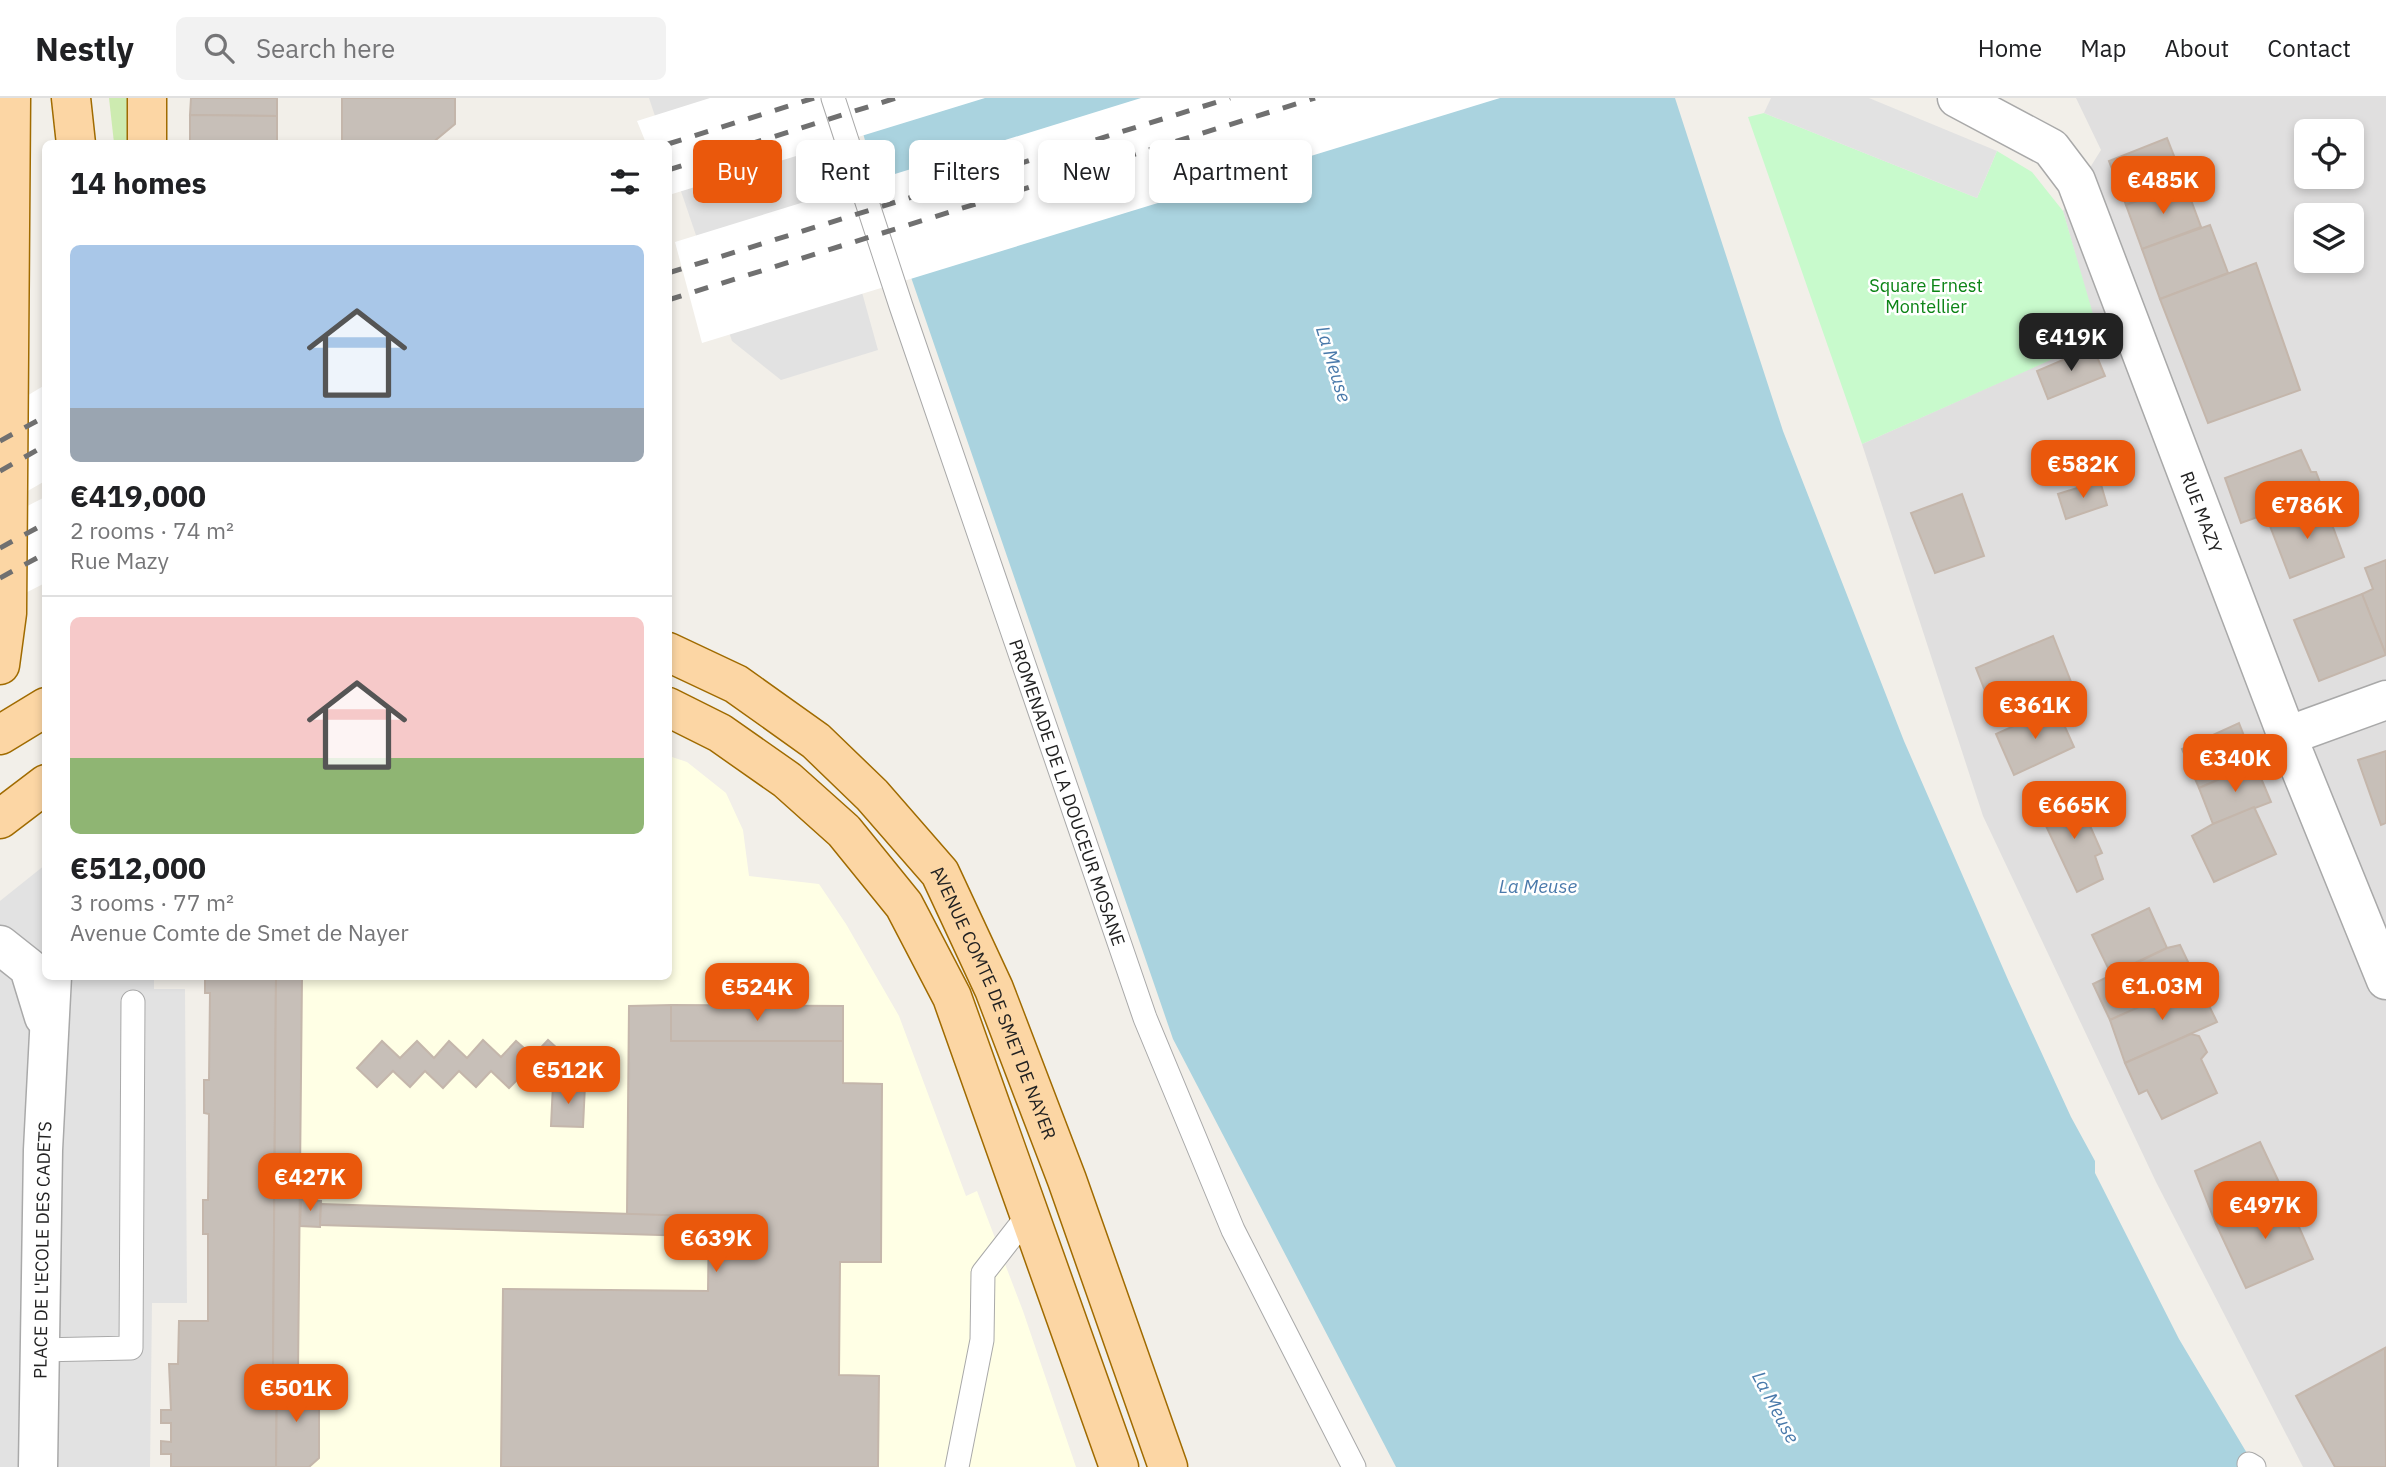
<!DOCTYPE html>
<html lang="en">
<head>
<meta charset="utf-8">
<style>
	body { margin:0; font-family:"IBM Plex Sans",sans-serif; background:#f2f2f2; color:#202124; height:100vh; display:flex; flex-direction:column; font-size:26px; white-space:nowrap }
	* { box-sizing:border-box; margin:0 }
	p { font-size:23px; color:#757577 }
	.icon { flex:none; width:38px; height:38px; fill:none; stroke:currentColor; stroke-width:2; stroke-linecap:round; stroke-linejoin:round }
	.map { position:relative; flex:1; overflow:hidden }
	.details { position:absolute; left:42px; top:42px; width:630px; height:840px; display:flex; flex-direction:column; background:#fff; border-radius:10px; box-shadow:0 4px 10px #0003 }
	.details>* { flex:none }
	.guide { position:absolute; left:693px; top:42px; width:665px; height:63px; display:flex; gap:14px }
	.controls { position:absolute; left:2294px; top:21px; display:grid; gap:14px }
	.controls a { display:grid; place-items:center; width:70px; height:70px; border-radius:10px; background:#fff; box-shadow:0 4px 10px #0003; font-size:35px }
	.price { position:absolute; translate:-50% -60px; padding:0 16px; border-radius:14px; background:#ea580c; color:#fff; font-size:23px; line-height:46px; filter:drop-shadow(0 2px 4px #0008) }
	.price::after { content:''; position:absolute; left:50%; top:42px; width:21px; height:16px; margin-left:-10px; background:inherit; clip-path:polygon(0 0,100% 0,50% 100%) }
	.price.active { background:#222; color:#fff }
	ul { padding:0; list-style:none }
	li { display:grid; align-content:center; gap:14px; height:371px; padding:0 28px }
	li+li { border-top:2px solid #e0e0e0 }
	li span { display:grid; place-items:center; height:217px; border-radius:10px; color:#555 }
	li>.icon { margin-inline-start:auto }
	span .icon { width:126px; height:126px; fill:#fffc; stroke-width:1 }
	li b { font-size:30px }
	h2 { display:flex; justify-content:space-between; align-items:center; height:84px; padding:0 28px; font-size:30px }
	.chip { padding:0 24px; border-radius:10px; background:#fff; box-shadow:0 4px 10px #0003; font-size:24px; line-height:63px }
	.chip.active { background:#ea580c; color:#fff }
	header { display:flex; align-items:center; gap:42px; box-sizing:border-box; height:98px; padding:0 35px; background:#fff; border-bottom:2px solid #e0e0e0 }
	header strong { font-size:33px }
	nav { display:flex; gap:38px; margin-inline-start:auto; font-size:24px }
	.search { width:490px; height:63px; background:#f2f2f2; display:flex; align-items:center; gap:18px; box-sizing:border-box; padding:0 24px; border-radius:10px; color:#757577; font-size:26px }
	.map>svg:first-child { display:block }
	.residential { fill:#e0dfdf; fill-rule:evenodd }
	.education { fill:#ffffe5 }
	.grass { fill:#cdebb0 }
	.park { fill:#c8facc }
	.parking { fill:#e2e2e2 }
	.water { fill:#aad3df }
	.pier { fill:#fff }
	.building { fill:#c7bfb8; stroke:#c4b6ab; stroke-width:2 }
	.lines { fill:none; stroke-linecap:round; stroke-linejoin:round }
	.service-casing { stroke:#a9a9a9; stroke-width:25 }
	.minor-casing { stroke:#a9a9a9; stroke-width:41 }
	.primary-casing { stroke:#a06b00; stroke-width:41 }
	.service { stroke:#fff; stroke-width:23 }
	.minor { stroke:#fff; stroke-width:38 }
	.primary { stroke:#fcd6a4; stroke-width:38 }
	.rail { stroke:#707070; stroke-width:5; stroke-dasharray:14 14; stroke-linecap:butt }
	.labels { text-anchor:middle; dominant-baseline:central; stroke-width:5; stroke-linejoin:round; paint-order:stroke }
	.park-label { font-size:18px; fill:#0c8416; stroke:#fff }
	.street-label { font-size:18px; fill:#222; stroke:#fff }
	.water-label { font-size:19px; font-style:italic; fill:#4a7aab; stroke:#fff }
</style>
</head>
<body>
<header>
<strong>Nestly</strong>
<div class="search"><svg class="icon" aria-label="search" viewBox="0 0 24 24"><circle cx="10" cy="10" r="6"/><path d="M15 15l6 6"/></svg>Search here</div>
<nav><a>Home</a><a>Map</a><a>About</a><a>Contact</a></nav>
</header>
<div class="map">
<svg width="2386" height="1369" viewBox="0 0 2386 1369">
	<rect width="100%" height="100%" fill="#f2efe9"/>
	<path class="residential" d="M 2076,0 L 2386,0 L 2386,1369 L 2303,1369 L 2156,1084 L 1983,718 L 1862,346 L 2099,240 L 2063,113 L 2101,52 ZM 2306,33 L 2352,33 L 2352,79 L 2306,79 ZM 2306,117 L 2352,117 L 2352,163 L 2306,163 Z"/>
	<polygon class="education" points="669,658 687,664 726,695 743,732 749,778 819,786 846,826 899,918 966,1098 977,1093 1023,1213 1076,1369 171,1369 170,1357 161,1356 161,1343 171,1343 171,1326 161,1325 161,1312 171,1312 169,1266 178,1266 179,1223 208,1222 208,1137 203,1136 203,1102 208,1102 209,1016 204,1015 204,982 209,982 210,896 205,895 205,879 668,878"/>
	<polygon class="grass" points="109,0 134,0 134,45 114,45"/>
	<polygon class="park" points="1764,15 1977,100 1997,53 2032,74 2063,113 2100,240 1862,346 1748,19"/>
	<g class="parking">
		<polygon points="649,0 808,0 878,252 781,282 732,243 669,58 668,46 664,45"/>
		<polygon points="1771,0 1869,0 1997,53 1977,100 1764,15"/>
		<polygon points="45,767 46,878 154,879 154,891 185,891 187,1205 152,1205 150,1369 0,1369 0,803"/>
	</g>
	<polygon class="water" points="853,0 1675,0 1783,333 1904,643 2009,884 2071,1019 2095,1063 2095,1075 2179,1241 2251,1362 2247,1369 1396,1369 1173,941 870,60"/>
	<g class="pier">
		<polygon points="710,0 985,0 669,97 668,46 646,45 637,23"/>
		<polygon points="1141,0 1500,0 702,245 675,144"/>
		<polygon points="45,287 45,383 0,409 0,314"/>
		<polygon points="45,399 45,485 0,508 0,422"/>
	</g>
	<g class="building">
		<polygon points="191,0 277,0 277,18 190,17"/>
		<polygon points="342,0 455,0 455,26 431,46 342,46"/>
		<polygon points="190,17 277,18 277,46 190,46"/>
		<polygon points="2167,40 2185,86 2126,107 2109,63"/>
		<polygon points="2185,86 2201,129 2142,151 2126,107"/>
		<polygon points="2210,127 2228,175 2160,201 2142,151"/>
		<polygon points="2256,165 2300,292 2208,325 2160,201"/>
		<polygon points="2093,249 2105,278 2048,301 2037,273"/>
		<polygon points="2301,352 2311,374 2316,374 2324,395 2241,425 2225,380"/>
		<polygon points="2100,383 2107,407 2066,421 2058,396"/>
		<polygon points="1962,396 1984,458 1935,475 1911,415"/>
		<polygon points="2324,405 2344,459 2290,480 2270,428"/>
		<polygon points="2386,462 2386,557 2362,496 2373,491 2365,470"/>
		<polygon points="2362,496 2386,557 2319,583 2294,522"/>
		<polygon points="2053,538 2073,589 1995,618 1976,570"/>
		<polygon points="2056,609 2074,649 2014,677 1996,636"/>
		<polygon points="2239,625 2255,666 2199,690 2182,651"/>
		<polygon points="2386,653 2386,725 2381,727 2358,662"/>
		<polygon points="2255,666 2271,704 2213,726 2199,690"/>
		<polygon points="2076,696 2102,755 2095,758 2103,781 2077,794 2039,713"/>
		<polygon points="2254,709 2276,756 2214,784 2192,738 2213,726"/>
		<polygon points="2149,810 2167,850 2111,876 2092,837"/>
		<polygon points="2180,847 2197,883 2110,922 2093,886 2167,850"/>
		<polygon points="205,878 276,878 273,1267 277,1267 276,1369 171,1369 171,1356 161,1356 161,1343 171,1344 171,1325 161,1325 161,1312 171,1312 169,1266 178,1266 179,1223 208,1223 208,1136 203,1136 203,1102 208,1102 209,1016 204,1015 204,982 209,982 210,895 205,895"/>
		<polygon points="276,878 302,878 298,1276 277,1276 277,1267 273,1267"/>
		<polygon points="2197,883 2217,924 2125,965 2110,922"/>
		<polygon points="671,907 671,943 843,943 843,985 882,986 881,1164 840,1164 839,1277 879,1278 878,1369 501,1369 503,1191 708,1193 709,1118 627,1117 629,908"/>
		<polygon points="671,907 843,908 843,943 671,943"/>
		<polygon points="2191,936 2199,938 2207,954 2201,961 2217,995 2162,1021 2147,992 2139,996 2125,965"/>
		<polygon points="483,942 501,959 516,943 533,958 548,942 570,962 542,990 525,974 509,990 491,973 476,989 459,973 443,990 425,973 410,989 393,973 377,989 357,970 382,943 400,960 417,943 434,960 449,943 467,960"/>
		<polygon points="553,986 585,987 583,1029 551,1028"/>
		<polygon points="2260,1044 2285,1097 2216,1126 2195,1073"/>
		<polygon points="2285,1097 2313,1161 2246,1190 2216,1126"/>
		<polygon points="301,1102 321,1103 320,1129 300,1128"/>
		<polygon points="321,1106 694,1118 693,1138 320,1127"/>
		<polygon points="694,1118 709,1118 709,1138 693,1138"/>
		<polygon points="2385,1250 2386,1369 2335,1369 2296,1298"/>
		<polygon points="299,1268 302,1268 303,1292 319,1309 319,1360 309,1369 276,1369 277,1276 298,1276"/>
	</g>
	<g class="lines">
		<defs>
			<g id="service">
				<path id="s1" d="M 833,0 L 901,208 L 1145,920 L 1233,1132 L 1354,1369"/>
				<polyline points="39,1252 131,1250 133,904"/>
				<polyline points="2249,1366 2254,1369"/>
				<polyline points="957,1369 982,1242 983,1175 1029,1116"/>
			</g>
			<g id="minor">
				<path id="s2" d="M 1957,0 L 2051,50 L 2076,83 L 2287,638 L 2386,882"/>
				<polyline points="2287,638 2386,602"/>
				<polyline points="0,847 29,870 44,919"/>
				<path id="s3" d="M 38,1369 L 43,1052 L 52,878"/>
			</g>
			<g id="primary">
				<polyline points="71,0 76,46"/>
				<polyline points="147,46 147,0"/>
				<path id="s4" d="M 668,554 L 736,586 L 816,643 L 872,697 L 940,775 L 994,891 L 1067,1082 L 1168,1369"/>
				<polyline points="0,567 7,515 11,0"/>
				<polyline points="668,609 720,635 787,682 844,733 904,807 952,899 1119,1369"/>
				<polyline points="0,637 46,609"/>
				<polyline points="0,721 46,686"/>
			</g>
		</defs>
		<use href="#service" class="service-casing"/>
		<use href="#minor" class="minor-casing"/>
		<use href="#primary" class="primary-casing"/>
		<use href="#service" class="service"/>
		<use href="#minor" class="minor"/>
		<use href="#primary" class="primary"/>
		<g class="rail">
			<polyline points="668,46 814,0"/>
			<polyline points="668,72 896,0"/>
			<polyline points="668,175 1230,0"/>
			<polyline points="668,202 1315,0"/>
			<polyline points="0,343 46,318"/>
			<polyline points="0,373 46,347"/>
			<polyline points="0,450 46,425"/>
			<polyline points="0,480 46,455"/>
		</g>
	</g>
	<g class="labels">
		<g class="park-label">
			<text x="1926" y="187">Square Ernest<tspan x="1926" dy="21">Montellier</tspan></text>
		</g>
		<g class="street-label">
			<text stroke="none"><textPath href="#s2" startOffset="502">RUE MAZY</textPath></text>
			<text stroke="none"><textPath href="#s1" startOffset="733">PROMENADE DE LA DOUCEUR MOSANE</textPath></text>
			<text stroke="none"><textPath href="#s4" startOffset="495">AVENUE COMTE DE SMET DE NAYER</textPath></text>
			<text stroke="none"><textPath href="#s3" startOffset="217">PLACE DE L'ECOLE DES CADETS</textPath></text>
		</g>
		<g class="water-label">
			<text transform="translate(1334 266) rotate(73)">La Meuse</text>
			<text x="1538" y="788">La Meuse</text>
			<text transform="translate(1776 1309) rotate(62)">La Meuse</text>
		</g>
	</g>
</svg>
<div class="controls">
<a><svg class="icon" aria-label="locate" viewBox="0 0 24 24"><circle cx="12" cy="12" r="6"/><path d="M12 2v4M12 18v4M2 12h4M18 12h4"/></svg></a>
<a><svg class="icon" aria-label="layers" viewBox="0 0 24 24"><path d="M12 4l9 5-9 5-9-5zM3 14l9 5 9-5"/></svg></a>
</div>
<b class="price" style="left:2163px;top:118px">€485K</b>
<b class="price active" style="left:2071px;top:275px">€419K</b>
<b class="price" style="left:2083px;top:402px">€582K</b>
<b class="price" style="left:2307px;top:443px">€786K</b>
<b class="price" style="left:2035px;top:643px">€361K</b>
<b class="price" style="left:2235px;top:696px">€340K</b>
<b class="price" style="left:2074px;top:743px">€665K</b>
<b class="price" style="left:2162px;top:924px">€1.03M</b>
<b class="price" style="left:757px;top:925px">€524K</b>
<b class="price" style="left:568px;top:1008px">€512K</b>
<b class="price" style="left:310px;top:1115px">€427K</b>
<b class="price" style="left:2265px;top:1143px">€497K</b>
<b class="price" style="left:716px;top:1176px">€639K</b>
<b class="price" style="left:296px;top:1326px">€501K</b>
<div class="guide">
<a class="chip active">Buy</a>
<a class="chip">Rent</a>
<a class="chip">Filters</a>
<a class="chip">New</a>
<a class="chip">Apartment</a>
</div>
<section class="details">
<h2>14 homes<svg class="icon" aria-label="filters" viewBox="0 0 24 24"><path d="M4 7h16M4 17h16"/><circle cx="9" cy="7" r="2"/><circle cx="15" cy="17" r="2"/></svg></h2>
<ul>
<li><span style="background:linear-gradient(#a9c7e8 75%,#9aa5b1 0)"><svg class="icon" aria-label="home" viewBox="0 0 24 24"><path d="M3 11l9-7 9 7M6 9v11h12V9"/></svg></span><div><b>€419,000</b><p>2 rooms · 74 m²</p><p>Rue Mazy</p></div></li>
<li><span style="background:linear-gradient(#f6c9c9 65%,#8fb573 0)"><svg class="icon" aria-label="home" viewBox="0 0 24 24"><path d="M3 11l9-7 9 7M6 9v11h12V9"/></svg></span><div><b>€512,000</b><p>3 rooms · 77 m²</p><p>Avenue Comte de Smet de Nayer</p></div></li>
</ul>
</section>
</div>
</body>
</html>
